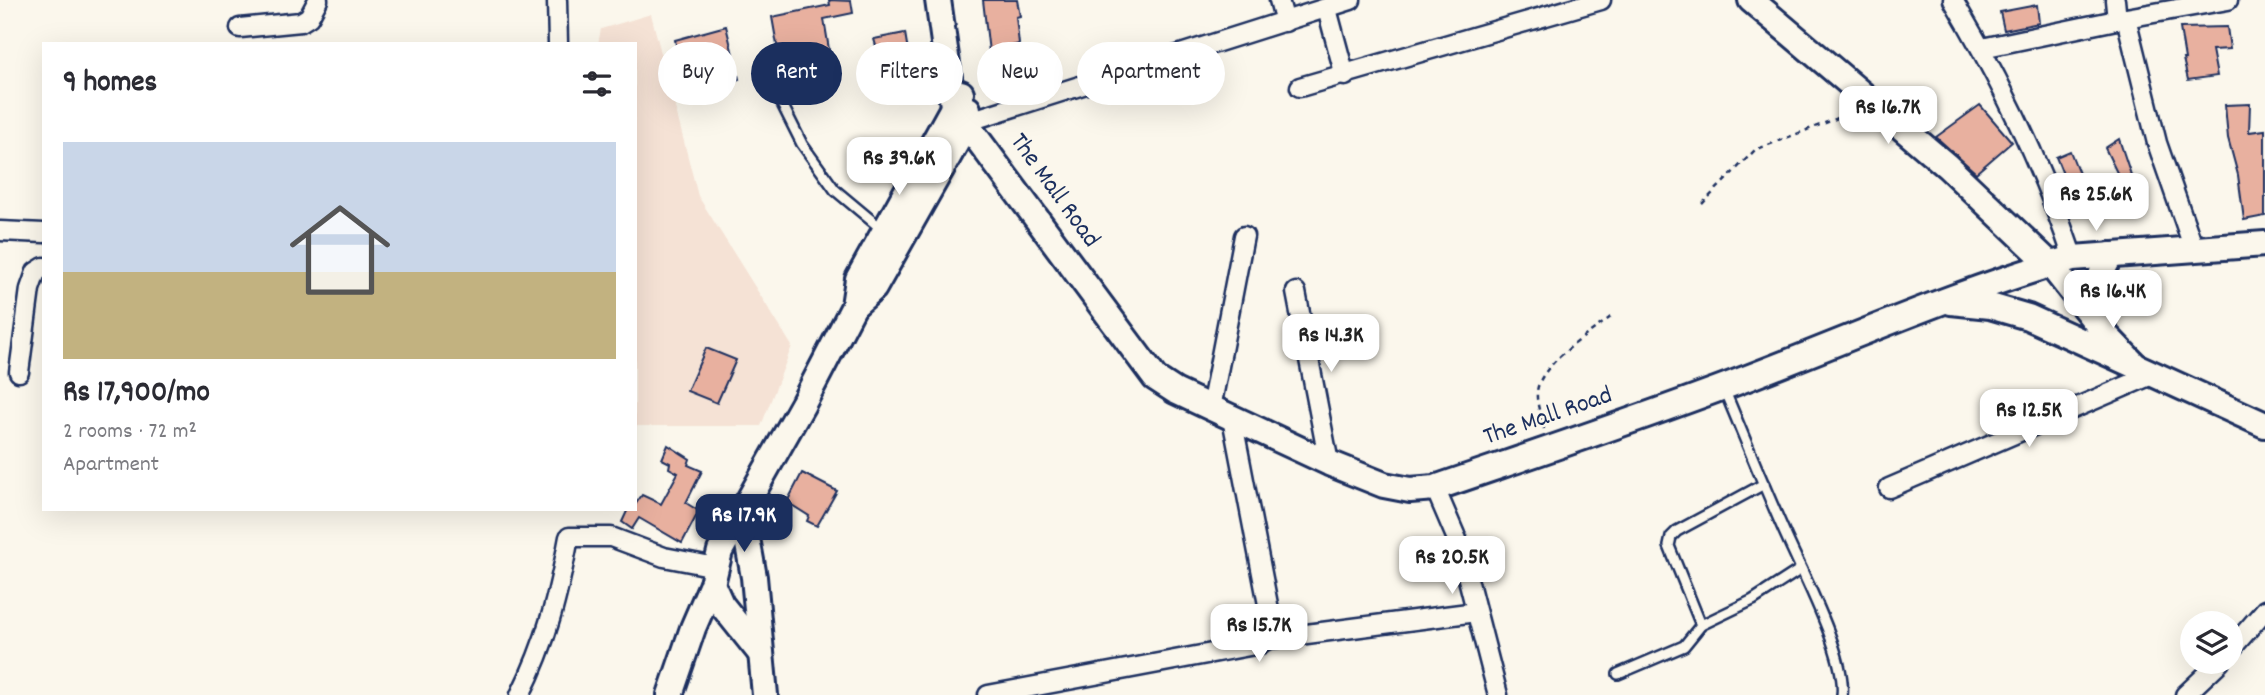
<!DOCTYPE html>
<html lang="en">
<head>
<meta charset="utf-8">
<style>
	body { margin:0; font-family:Dekko,sans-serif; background:#f2f2f3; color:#2b2b33; height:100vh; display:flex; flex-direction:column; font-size:26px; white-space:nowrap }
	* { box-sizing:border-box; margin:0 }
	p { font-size:23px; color:#7c7c81 }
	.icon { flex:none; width:38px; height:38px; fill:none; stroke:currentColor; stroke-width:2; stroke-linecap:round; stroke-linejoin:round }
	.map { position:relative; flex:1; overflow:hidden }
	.side { position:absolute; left:42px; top:42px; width:595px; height:469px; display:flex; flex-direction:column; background:#fff; border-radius:0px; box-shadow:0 7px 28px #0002 }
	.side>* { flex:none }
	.hud { position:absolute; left:658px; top:42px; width:665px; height:63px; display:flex; gap:14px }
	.tools { position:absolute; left:2180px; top:611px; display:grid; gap:14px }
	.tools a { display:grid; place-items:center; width:63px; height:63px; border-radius:50%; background:#fff; box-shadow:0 7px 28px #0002; font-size:35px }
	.price { position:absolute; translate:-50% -60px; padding:0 16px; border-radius:14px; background:#fff; color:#222; font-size:23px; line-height:46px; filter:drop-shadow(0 2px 4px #0008) }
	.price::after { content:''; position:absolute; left:50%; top:42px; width:21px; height:16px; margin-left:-10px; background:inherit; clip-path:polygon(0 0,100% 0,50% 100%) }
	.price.selected { background:#1b2f5e; color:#fff }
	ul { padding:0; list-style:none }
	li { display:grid; align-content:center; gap:14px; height:371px; padding:0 21px }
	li+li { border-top:2px solid #e1e1e2 }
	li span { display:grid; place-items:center; height:217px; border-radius:0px; color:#555 }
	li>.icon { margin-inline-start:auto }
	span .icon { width:126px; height:126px; fill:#fffc; stroke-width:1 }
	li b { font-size:30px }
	h2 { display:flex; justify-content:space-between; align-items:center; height:84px; padding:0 21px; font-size:30px }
	.chip { padding:0 24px; border-radius:32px; background:#fff; box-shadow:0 7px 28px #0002; font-size:24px; line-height:63px }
	.chip.selected { background:#1b2f5e; color:#fff }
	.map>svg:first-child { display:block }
	.built { fill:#f5e2d5 }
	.building { fill:#e8b09f; stroke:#1b2f5e; stroke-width:2 }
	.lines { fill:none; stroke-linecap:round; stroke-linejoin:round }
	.lane-casing { stroke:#1b2f5e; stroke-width:14 }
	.street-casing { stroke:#1b2f5e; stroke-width:23 }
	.secondary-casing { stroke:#1b2f5e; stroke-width:30 }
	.path { stroke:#1b2f5e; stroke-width:2.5; stroke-dasharray:5 5; stroke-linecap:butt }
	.lane { stroke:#fbf7ec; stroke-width:9 }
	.street { stroke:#fbf7ec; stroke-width:18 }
	.secondary { stroke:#fbf7ec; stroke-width:24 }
	.labels { text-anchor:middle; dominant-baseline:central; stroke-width:5; stroke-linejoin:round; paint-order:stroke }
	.street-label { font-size:26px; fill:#1b2f5e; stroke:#fbf7ec }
</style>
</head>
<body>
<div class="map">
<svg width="2265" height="695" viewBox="0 0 2265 695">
	<rect width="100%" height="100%" fill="#fbf7ec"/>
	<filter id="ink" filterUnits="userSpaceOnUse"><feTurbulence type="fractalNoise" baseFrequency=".0143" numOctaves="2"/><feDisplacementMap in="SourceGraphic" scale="14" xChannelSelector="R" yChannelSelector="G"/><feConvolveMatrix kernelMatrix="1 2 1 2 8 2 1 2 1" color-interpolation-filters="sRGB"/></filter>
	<g filter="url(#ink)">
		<polygon class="built" points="651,14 698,196 792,346 761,426 635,426 635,44 598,44 601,29"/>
		<g class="building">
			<polygon points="829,0 851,1 853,13 824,19 835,86 786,96 772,17 830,5"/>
			<polygon points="983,0 1017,0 1020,16 1016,17 1019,44 989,52"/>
			<polygon points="2037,5 2039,23 2004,30 2000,12"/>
			<polygon points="726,26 739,79 686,92 675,40"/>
			<polygon points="2227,27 2230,49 2212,50 2217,76 2188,80 2183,59 2185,59 2180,28"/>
			<polygon points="905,33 909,57 881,63 874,39"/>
			<polygon points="2250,104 2249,132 2265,130 2265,216 2244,220 2238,175 2228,138 2225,105"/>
			<polygon points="1980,105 2012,142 1976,173 1936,137"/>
			<polygon points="2119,139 2131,175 2120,179 2105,148"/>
			<polygon points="2070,151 2082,181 2069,189 2056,157"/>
			<polygon points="706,348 736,360 717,403 687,391"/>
			<polygon points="668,445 690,459 688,465 702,471 686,503 699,511 682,543 639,518 632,529 622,522 628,509 635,509 635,505 642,495 661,504 678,473 669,468 670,463 662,459"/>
			<polygon points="802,473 837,491 817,526 807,521 809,516 787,502"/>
		</g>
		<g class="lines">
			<defs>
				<g id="lane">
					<polyline points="780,100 802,144 835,190 883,230"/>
					<path d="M 1724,389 C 1745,439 1765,489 1787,538 C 1803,574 1847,658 1842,695"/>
					<polyline points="1701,625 1669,546 1671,537 1677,531 1764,484"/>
					<polyline points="1618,674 1684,646 1701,625 1753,600 1801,569"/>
				</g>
				<g id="street">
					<polyline points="557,0 558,44"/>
					<polyline points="1279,0 1285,22"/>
					<path d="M 1953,0 C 2001,81 2043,168 2073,258"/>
					<polyline points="2115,0 2117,20"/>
					<polyline points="1327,9 1345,76"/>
					<polyline points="2126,18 2157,143 2194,249"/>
					<polyline points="240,28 301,22 309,17 318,0"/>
					<polyline points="1982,48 2126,18 2228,0"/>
					<polyline points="1300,87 1601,0"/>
					<polyline points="979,118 1351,0"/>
					<polyline points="0,231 44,233"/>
					<polyline points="1296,292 1329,463"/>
					<polyline points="19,372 30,289 36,272 44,267"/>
					<polyline points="1211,408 1244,236"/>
					<polyline points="1435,488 1459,544 1498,695"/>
					<polyline points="1889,488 2154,374"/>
					<polyline points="1268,639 1476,612"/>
					<polyline points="2231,649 2265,610"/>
					<path d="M 520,695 C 547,641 558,596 569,537 L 611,537 L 664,557 L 716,567"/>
					<path d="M 988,695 L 1260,644 C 1271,637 1272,633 1271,620 L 1232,418"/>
					<polyline points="2185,695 2220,662"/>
				</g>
				<g id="secondary">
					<path d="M 938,0 L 953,106 L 1155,378 L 1175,391 L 1329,463 L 1384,485 L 1410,490 L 1435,488 C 1540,452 1646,417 1750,377 C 1857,336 1963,289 2073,258 L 2265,244"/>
					<polyline points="1751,0 1947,166 2050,264 2106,335 2134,364"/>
					<polyline points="1951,302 1990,306 2028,317 2265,425"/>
					<polyline points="854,306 874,288 956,143 968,109"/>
					<path d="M 2104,328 C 2096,298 2094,282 2111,255"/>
					<polyline points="742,511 754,577 765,695"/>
					<polyline points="712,584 721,604 761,654"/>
					<polyline points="670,695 693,628 712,584 720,551 803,404 854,306 858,279 961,93"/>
				</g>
			</defs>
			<use href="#lane" class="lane-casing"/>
			<use href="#street" class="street-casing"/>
			<use href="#secondary" class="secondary-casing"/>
			<g class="path">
				<polyline points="1702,204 1755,150 1851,113"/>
				<path d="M 1544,429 C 1542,418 1536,404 1537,392 C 1539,364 1591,333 1612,316"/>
			</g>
			<use href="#lane" class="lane"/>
			<use href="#street" class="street"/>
			<use href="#secondary" class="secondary"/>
		</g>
	</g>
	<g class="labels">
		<g class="street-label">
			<text transform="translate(1054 191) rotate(54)">The Mall Road</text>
			<text transform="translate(1548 417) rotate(-19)">The Mall Road</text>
		</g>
	</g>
</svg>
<div class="tools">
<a><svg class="icon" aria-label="layers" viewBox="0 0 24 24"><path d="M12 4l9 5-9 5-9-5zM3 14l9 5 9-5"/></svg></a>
</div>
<b class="price" style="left:1888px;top:146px">Rs 16.7K</b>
<b class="price" style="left:899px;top:197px">Rs 39.6K</b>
<b class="price" style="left:2096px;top:233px">Rs 25.6K</b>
<b class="price" style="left:2113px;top:330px">Rs 16.4K</b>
<b class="price" style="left:1331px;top:374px">Rs 14.3K</b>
<b class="price" style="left:2029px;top:449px">Rs 12.5K</b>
<b class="price selected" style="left:744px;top:554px">Rs 17.9K</b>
<b class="price" style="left:1452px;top:596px">Rs 20.5K</b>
<b class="price" style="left:1259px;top:664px">Rs 15.7K</b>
<div class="hud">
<a class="chip">Buy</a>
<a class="chip selected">Rent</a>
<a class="chip">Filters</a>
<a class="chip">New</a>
<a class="chip">Apartment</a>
</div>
<section class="side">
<h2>9 homes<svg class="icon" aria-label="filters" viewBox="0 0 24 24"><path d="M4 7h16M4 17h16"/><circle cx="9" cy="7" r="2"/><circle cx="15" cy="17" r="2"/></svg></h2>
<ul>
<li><span style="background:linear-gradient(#c9d6e8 60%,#c2b280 0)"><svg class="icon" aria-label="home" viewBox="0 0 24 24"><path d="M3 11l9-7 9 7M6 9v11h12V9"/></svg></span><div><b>Rs 17,900/mo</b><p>2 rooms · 72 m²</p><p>Apartment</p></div></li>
</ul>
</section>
</div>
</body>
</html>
